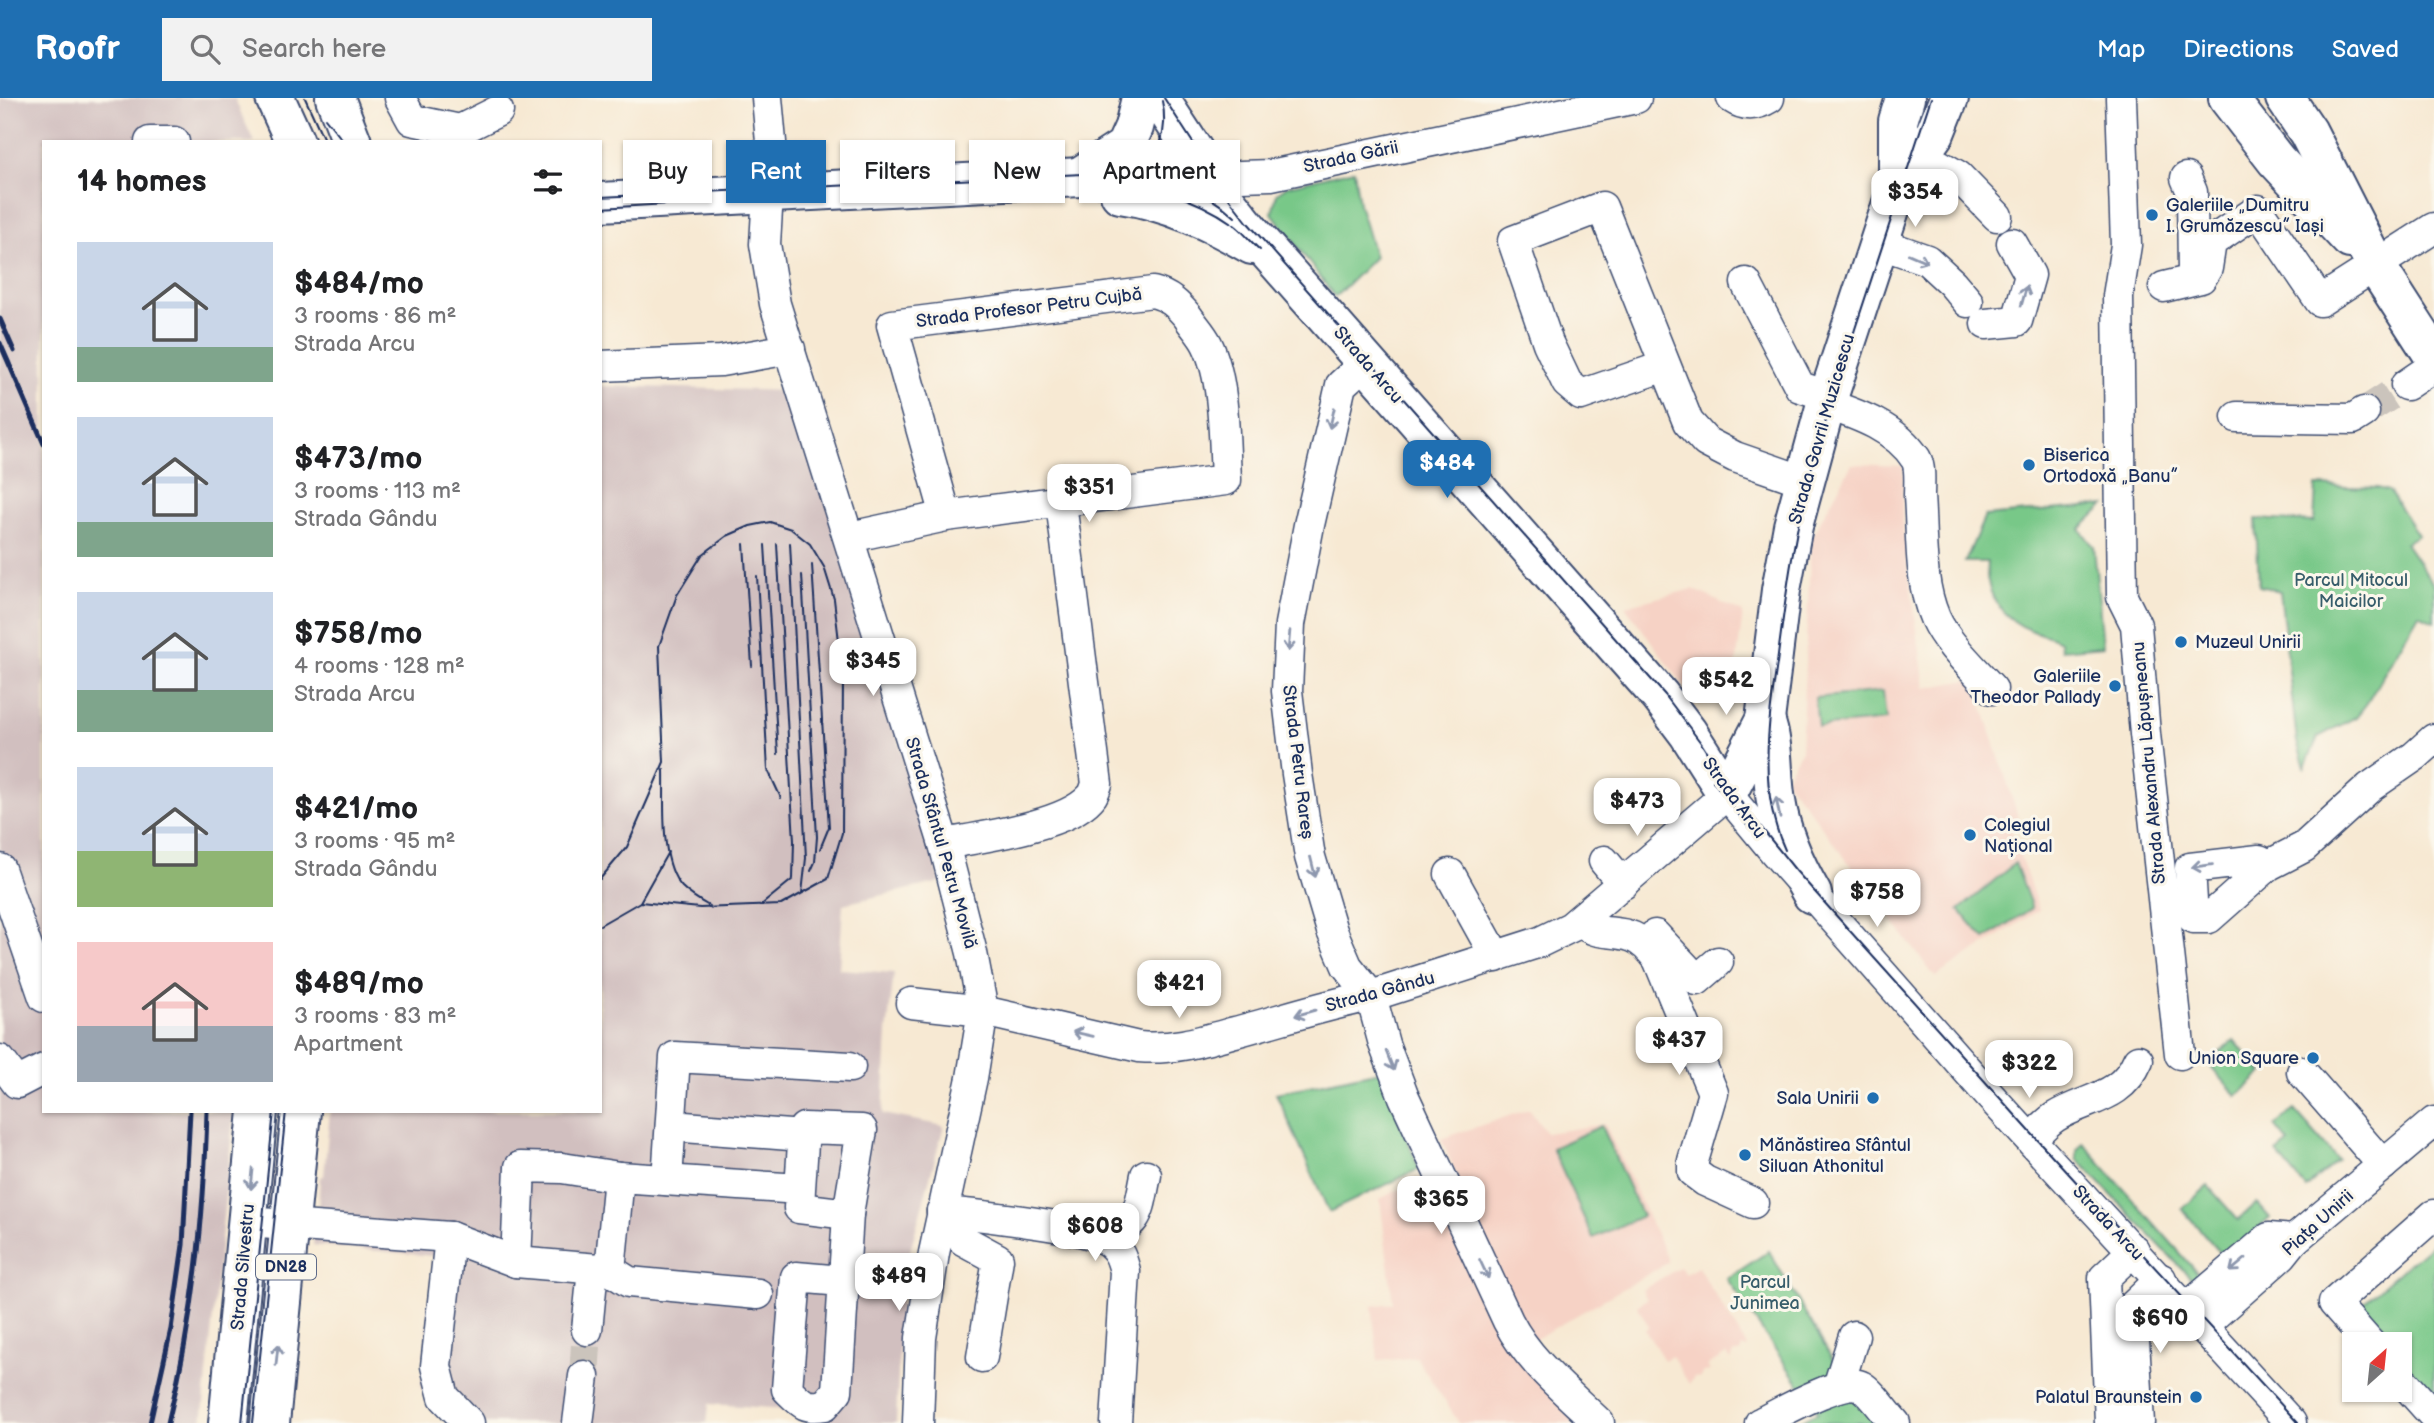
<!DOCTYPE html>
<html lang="en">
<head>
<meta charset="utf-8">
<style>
	body { margin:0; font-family:"Balsamiq Sans",sans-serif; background:#f2f2f2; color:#202124; height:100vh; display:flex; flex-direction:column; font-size:26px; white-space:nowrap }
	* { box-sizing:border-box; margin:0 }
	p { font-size:23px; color:#757577 }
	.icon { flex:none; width:38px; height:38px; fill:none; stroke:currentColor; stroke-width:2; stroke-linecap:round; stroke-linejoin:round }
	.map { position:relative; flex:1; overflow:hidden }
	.side { position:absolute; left:42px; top:42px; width:560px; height:973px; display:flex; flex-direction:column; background:#fff; border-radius:0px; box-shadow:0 2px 5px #0004 }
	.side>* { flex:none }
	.hud { position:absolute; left:623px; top:42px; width:665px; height:63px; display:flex; gap:14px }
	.needle { width:46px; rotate:27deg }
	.controls { position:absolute; left:2342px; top:1234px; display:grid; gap:14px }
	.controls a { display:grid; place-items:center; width:70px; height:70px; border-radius:0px; background:#fff; box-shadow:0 2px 5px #0004; font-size:35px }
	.price { position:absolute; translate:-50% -60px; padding:0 16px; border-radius:14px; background:#fff; color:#222; font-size:23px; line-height:46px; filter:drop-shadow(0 2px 4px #0008) }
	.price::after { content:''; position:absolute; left:50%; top:42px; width:21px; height:16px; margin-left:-10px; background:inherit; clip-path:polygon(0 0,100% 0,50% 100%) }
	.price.on { background:#1f6fb2; color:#fff }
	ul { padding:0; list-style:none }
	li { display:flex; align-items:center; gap:21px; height:175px; padding:0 35px }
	li span { display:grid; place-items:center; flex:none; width:196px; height:140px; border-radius:0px; color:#555 }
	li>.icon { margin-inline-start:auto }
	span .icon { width:84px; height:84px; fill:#fffc; stroke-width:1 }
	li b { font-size:30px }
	h2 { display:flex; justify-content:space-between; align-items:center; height:84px; padding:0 35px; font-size:30px }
	.chip { padding:0 24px; border-radius:0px; background:#fff; box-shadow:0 2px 5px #0004; font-size:24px; line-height:63px }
	.chip.on { background:#1f6fb2; color:#fff }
	header { display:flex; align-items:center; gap:42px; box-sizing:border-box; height:98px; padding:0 35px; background:#1f6fb2; color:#fff }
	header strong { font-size:33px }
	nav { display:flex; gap:38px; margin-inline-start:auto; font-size:24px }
	.search { width:490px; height:63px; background:#f2f2f2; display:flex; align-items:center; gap:18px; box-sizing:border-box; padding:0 24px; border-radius:0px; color:#757577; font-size:26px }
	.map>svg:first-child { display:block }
	.built { fill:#f6d2c5 }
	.industrial { fill:#d1bfbf }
	.green { fill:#78c888; stroke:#4a7c73; stroke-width:2 }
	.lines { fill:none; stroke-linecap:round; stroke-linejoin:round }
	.minor-tunnel { stroke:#cbc4bc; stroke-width:30; stroke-dasharray:30 15; stroke-linecap:butt }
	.minor-casing { stroke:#3c4b70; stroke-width:33 }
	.major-casing { stroke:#3c4b70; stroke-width:42 }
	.minor { stroke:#fff; stroke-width:30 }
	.major { stroke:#fff; stroke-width:38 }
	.tram { stroke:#1b2f5e; stroke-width:2 }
	.rail { stroke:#1b2f5e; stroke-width:5 }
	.oneway { stroke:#8d97ae }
	.poi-dot { fill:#1f6fb2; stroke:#fbf7ec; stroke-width:2.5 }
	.labels { text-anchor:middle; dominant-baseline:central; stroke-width:6; stroke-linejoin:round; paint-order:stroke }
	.shield { fill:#fbf7ec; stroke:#5e6b89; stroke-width:2 }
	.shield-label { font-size:16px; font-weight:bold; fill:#1b2f5e }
	.street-label { font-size:18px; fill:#1b2f5e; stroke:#fbf7ec }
	.poi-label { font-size:18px; fill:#1b2f5e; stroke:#fbf7ec; text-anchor:start }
	.park-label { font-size:18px; fill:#375d6b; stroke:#fbf7ec }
</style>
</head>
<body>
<header>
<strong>Roofr</strong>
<div class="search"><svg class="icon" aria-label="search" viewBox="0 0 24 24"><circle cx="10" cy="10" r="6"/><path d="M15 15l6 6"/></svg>Search here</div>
<nav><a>Map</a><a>Directions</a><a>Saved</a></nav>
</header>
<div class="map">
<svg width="2434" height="1325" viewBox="0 0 2434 1325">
	<rect width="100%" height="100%" fill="#fbf7ec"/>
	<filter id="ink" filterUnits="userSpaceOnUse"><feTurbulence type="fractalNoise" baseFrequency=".0143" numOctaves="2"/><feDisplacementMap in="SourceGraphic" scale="14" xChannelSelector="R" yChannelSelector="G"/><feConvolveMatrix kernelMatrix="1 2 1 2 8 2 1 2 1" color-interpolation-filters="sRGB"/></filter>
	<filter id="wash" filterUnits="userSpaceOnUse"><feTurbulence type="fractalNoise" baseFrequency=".00686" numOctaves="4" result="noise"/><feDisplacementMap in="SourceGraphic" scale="28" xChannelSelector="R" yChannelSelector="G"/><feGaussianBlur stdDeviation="1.57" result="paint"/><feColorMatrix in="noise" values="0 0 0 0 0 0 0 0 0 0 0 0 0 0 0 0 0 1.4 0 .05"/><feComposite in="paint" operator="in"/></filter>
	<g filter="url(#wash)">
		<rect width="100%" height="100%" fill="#f7e9d3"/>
		<g class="built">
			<polygon points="1852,366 1903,368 1902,424 1925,590 1974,581 2020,725 2009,727 2039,812 1935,879 1785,680 1801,653 1811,440"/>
			<polygon points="1693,491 1743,515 1734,583 1721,596 1702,598 1684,588 1625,508"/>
			<polygon points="1529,1011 1546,1035 1605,1026 1669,1164 1530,1244 1441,1041"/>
			<polygon points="1426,1079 1581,1325 1459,1325 1416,1259 1378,1263 1372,1208 1393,1205 1380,1101"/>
			<polygon points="1680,1169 1685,1176 1698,1169 1748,1250 1742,1249 1740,1255 1734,1255 1730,1262 1726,1256 1707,1268 1710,1273 1703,1274 1700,1280 1694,1279 1689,1286 1672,1258 1664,1262 1645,1232 1649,1228 1637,1208 1647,1201 1642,1192"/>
		</g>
		<g class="industrial">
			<polygon points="0,0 234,0 254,44 44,44 44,1013 234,1013 202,1325 0,1325"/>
			<polygon points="600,288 793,293 941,784 843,806 839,871 894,875 887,934 883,1016 944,1028 912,1145 901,1200 896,1325 811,1325 811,1321 773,1310 709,1306 707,1325 452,1325 421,1289 434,1158 313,1147 318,1114 320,1079 324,1078 330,1013 600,1013"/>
		</g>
		<g class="green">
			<polygon points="1354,72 1359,106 1375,159 1335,199 1272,115 1277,95 1287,88"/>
			<polygon points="2316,388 2378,390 2389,393 2418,437 2405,445 2434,487 2434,523 2419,516 2367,605 2356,619 2318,639 2305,669 2297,644 2280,493 2259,488 2256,421 2314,424"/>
			<path d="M 2105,407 L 2080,431 L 2094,449 L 2103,548 L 2061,552 L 2060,543 C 2052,538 2042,537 2033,533 C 2003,522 1984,497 1987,464 L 1965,464 L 1985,418 Z"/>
			<polygon points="1883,593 1886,622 1818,629 1815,600"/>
			<polygon points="2015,765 2032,810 1985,841 1959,812"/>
			<polygon points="2234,942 2263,975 2237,998 2208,965"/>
			<polygon points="1380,973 1419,1071 1329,1114 1276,995"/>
			<polygon points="2294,1012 2338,1062 2306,1090 2277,1055 2289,1045 2275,1028"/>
			<polygon points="1601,1028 1642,1118 1593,1140 1552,1050"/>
			<polygon points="2083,1045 2204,1182 2196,1184 2188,1177 2077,1061 2077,1052"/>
			<polygon points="2208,1088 2238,1122 2257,1105 2270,1120 2225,1160 2182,1111"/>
			<polygon points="2434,1144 2434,1298 2399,1260 2399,1246 2387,1246 2356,1211"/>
			<polygon points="1769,1153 1835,1266 1882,1325 1796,1325 1818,1314 1727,1181"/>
		</g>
	</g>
	<g filter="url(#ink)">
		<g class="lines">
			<g class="minor-tunnel">
				<polyline points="2364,314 2406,287"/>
				<polyline points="584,1278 587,1232"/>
			</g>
			<defs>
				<g id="minor">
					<polyline points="400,0 412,22 460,32 498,13"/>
					<polyline points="767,0 771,44 765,146 775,206 944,746 972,855 983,913 972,980 934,1155 921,1240 918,1325"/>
					<path d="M 1732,0 C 1744,8 1756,8 1769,0"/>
					<polyline points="2121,0 2126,147 2118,198 2122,499 2136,527 2145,636 2180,956"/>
					<polyline points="150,44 174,44"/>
					<polyline points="1920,56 1958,78 1997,118"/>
					<polyline points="1211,79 1271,77 1636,0"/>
					<polyline points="2186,80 2192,94 2193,175"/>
					<polyline points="1879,145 1927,162 1952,185 1968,204"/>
					<polyline points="1746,185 1800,289 1829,298"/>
					<polyline points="2164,189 2201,180 2207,170 2211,144 2258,112 2320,203 2434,130"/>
					<polyline points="1986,226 2017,223 2030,177 2012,145"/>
					<path d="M 1366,264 L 1341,287 L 1309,427 L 1290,526 L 1287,593 L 1297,676 L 1310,759 L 1332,833 L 1347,868 L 1371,898 L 1384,946 L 1404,999 L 1508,1223 C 1529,1264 1566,1293 1599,1325"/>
					<polyline points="600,268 721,263 790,251"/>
					<polyline points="1665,268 1581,297 1567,285 1548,245 1513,143 1602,109 1688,324 1706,344 1735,359 1804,383"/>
					<polyline points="2406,287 2434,268"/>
					<path d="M 1826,306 C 1859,317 1896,330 1916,361 C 1921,370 1919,388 1919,398 C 1922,437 1919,483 1935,520 C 1946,545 1974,571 1992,591"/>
					<polyline points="2237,319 2353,321 2364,314"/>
					<path d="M 850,439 L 946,418 L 1226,382 C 1224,342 1225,282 1207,246 C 1202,236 1194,228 1188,219 C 1178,207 1169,198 1153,194 L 892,227 L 946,418"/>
					<path d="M 944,746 C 981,739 1065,728 1090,700 C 1094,697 1095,691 1097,686 L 1061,405"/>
					<polyline points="1604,763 1623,786"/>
					<polyline points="2269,767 2259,762 2190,770 2193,820 2209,820 2269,767 2304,749 2370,689 2415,658 2434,641"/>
					<polyline points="0,771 44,899"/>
					<polyline points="1450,776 1496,859"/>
					<path d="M 1580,823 C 1597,839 1613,831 1633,839 C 1643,843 1651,852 1658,861 L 1713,995 L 1693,1063 L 1693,1074 L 1705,1083 L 1753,1105"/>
					<polyline points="1655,837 1697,882 1718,864"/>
					<path d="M 911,905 L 983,913 L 1139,949 C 1173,952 1202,943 1235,934 C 1280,922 1325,907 1371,898 L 1540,844 L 1571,829 L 1727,696 L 1774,753 L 1989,997 L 2291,1325"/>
					<polyline points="0,962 17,985 44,971"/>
					<polyline points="2302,974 2383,1067"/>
					<polyline points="671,1028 803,1038"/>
					<path d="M 2031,1041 C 2038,1034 2046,1025 2055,1019 C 2087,999 2121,1002 2138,962"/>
					<polyline points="667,1082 675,959 850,969"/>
					<path d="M 942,1113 C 976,1118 1089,1127 1110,1145 C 1120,1153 1122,1162 1125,1173 L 1116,1325"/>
					<polyline points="942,1113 963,1142 998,1161 982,1259"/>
					<polyline points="247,1124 450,1139 516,1164 610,1172 629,1184 758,1196"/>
					<polyline points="450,1139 436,1268 444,1299 469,1325"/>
					<path d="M 1103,1140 C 1141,1125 1138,1115 1146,1077"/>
					<polyline points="516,1164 520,1069 562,1070 619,1079"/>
					<polyline points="610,1172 619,1079 800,1091 799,1110 848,1116 862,1032 804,1030 800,1091"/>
					<path d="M 842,1183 L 796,1179 L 787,1291 C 801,1305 805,1311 825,1307 L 837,1293 L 848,1116"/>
					<polyline points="2187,1210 2269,1140 2294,1142"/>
					<polyline points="2203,1227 2282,1157 2294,1142 2434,1024"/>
					<polyline points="587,1232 593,1171"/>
					<polyline points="2370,1246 2334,1205 2434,1117"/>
					<polyline points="2399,1279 2434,1318"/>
					<polyline points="1838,1289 1854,1238"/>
					<polyline points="578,1325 584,1278"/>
					<path d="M 1760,1325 C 1778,1316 1845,1278 1861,1288 C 1872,1294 1886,1316 1895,1325"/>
					<polyline points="2110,1325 2104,1180 2134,1152"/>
					<polyline points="2139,1325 2132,1209 2161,1181"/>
				</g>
				<g id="major">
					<polyline points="275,0 295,44"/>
					<polyline points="335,0 352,44"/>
					<polyline points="1159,0 1227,104 1251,134 1660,598 1688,635 1727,696 1765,622 1781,492 1793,428 1826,306 1898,87 1898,23 1905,0"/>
					<polyline points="2228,0 2276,62 2350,141"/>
					<polyline points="2285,0 2308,34 2376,168 2434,258"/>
					<polyline points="1079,79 1125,49 1134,29 1141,0"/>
					<polyline points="1898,87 1935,35 1949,0"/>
					<path d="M 1120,96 C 1168,103 1210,123 1252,147"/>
					<polyline points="600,104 1101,78 1211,79"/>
					<path d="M 1765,622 C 1775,648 1771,676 1776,703 C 1781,736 1796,768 1812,796"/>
					<polyline points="228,1325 258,1013"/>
					<polyline points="270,1325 301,1013"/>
				</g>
			</defs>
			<use href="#minor" class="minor-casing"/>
			<use href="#major" class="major-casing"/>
			<use href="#minor" class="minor"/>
			<use href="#major" class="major"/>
			<g class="tram">
				<polyline points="305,0 325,44"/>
				<polyline points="1164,0 1230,102 1248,125 1665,597 1701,645 1731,692 1797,774 2034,1038 2298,1325"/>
				<polyline points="325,20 344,44"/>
				<path d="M 1134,78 C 1161,68 1168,27 1162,3"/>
				<path d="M 1098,83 C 1144,85 1194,98 1233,126 C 1243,133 1251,144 1260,152"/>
				<path d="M 600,99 L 1126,74 C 1164,79 1207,92 1235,119"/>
				<polyline points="600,110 668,106"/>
				<polyline points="790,445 806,760 802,795"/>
				<polyline points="744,446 752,568"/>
				<polyline points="765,447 778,656"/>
				<polyline points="812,467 829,729 820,751"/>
				<polyline points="802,477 817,739 815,764 811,773"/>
				<polyline points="757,478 768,672 781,700"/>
				<path d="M 664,672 C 665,705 659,763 682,789 C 690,797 700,803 709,808"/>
				<polyline points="1713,683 1749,730"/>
				<path d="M 1785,752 C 1758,693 1768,627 1777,565 C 1785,504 1793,442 1808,383 C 1822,332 1839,281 1855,231 C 1881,154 1906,77 1931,0"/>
				<polyline points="600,781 627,749 664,664 659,548 677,497 702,457 727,438 750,428 770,424 791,431 810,446 824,469 834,501 843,577 842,735 828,781 781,807 700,810 640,804 600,827"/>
				<polyline points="640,804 668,754"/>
				<polyline points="760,808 793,781 794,743 777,446"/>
				<polyline points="242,1325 274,1013"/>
				<polyline points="253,1325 286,1013"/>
			</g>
			<g class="rail">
				<polyline points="0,221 14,253"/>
				<polyline points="0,245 44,346"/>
				<polyline points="150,1325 171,1231 183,1147 190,1013"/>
				<path d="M 168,1325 C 194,1218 204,1123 207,1013"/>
			</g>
		</g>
		<defs><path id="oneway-shaft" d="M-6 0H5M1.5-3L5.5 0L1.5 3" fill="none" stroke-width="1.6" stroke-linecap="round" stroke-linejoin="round" transform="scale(1.75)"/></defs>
		<g class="oneway">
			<use href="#oneway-shaft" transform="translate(1918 160) rotate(23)"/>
			<use href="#oneway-shaft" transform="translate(2024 198) rotate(-74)"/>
			<use href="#oneway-shaft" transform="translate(1332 320) rotate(103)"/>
			<use href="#oneway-shaft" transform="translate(1289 543) rotate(95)"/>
			<use href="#oneway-shaft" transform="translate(1778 710) rotate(-101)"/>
			<use href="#oneway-shaft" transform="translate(2202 768) rotate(173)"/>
			<use href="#oneway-shaft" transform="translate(1313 769) rotate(76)"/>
			<use href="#oneway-shaft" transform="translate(1305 915) rotate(164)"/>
			<use href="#oneway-shaft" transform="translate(1083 936) rotate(-167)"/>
			<use href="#oneway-shaft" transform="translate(1390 963) rotate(68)"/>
			<use href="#oneway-shaft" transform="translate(252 1081) rotate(96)"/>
			<use href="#oneway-shaft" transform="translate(2238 1167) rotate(140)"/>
			<use href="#oneway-shaft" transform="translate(1484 1171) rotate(65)"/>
			<use href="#oneway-shaft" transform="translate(277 1257) rotate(-84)"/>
		</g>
	</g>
	<g class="poi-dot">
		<circle cx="2152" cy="117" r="7"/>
		<circle cx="2029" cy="367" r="7"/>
		<circle cx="2181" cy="544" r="7"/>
		<circle cx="2115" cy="588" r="7"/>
		<circle cx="1970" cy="737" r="7"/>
		<circle cx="2313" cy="960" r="7"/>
		<circle cx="1873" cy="1000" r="7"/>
		<circle cx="1745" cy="1057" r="7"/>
		<circle cx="2196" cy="1299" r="7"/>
	</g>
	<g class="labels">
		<rect class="shield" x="256" y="1156.5" width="60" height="25" rx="5"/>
		<g class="shield-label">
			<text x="286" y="1169">DN28</text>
		</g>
		<g class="street-label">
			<text transform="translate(1351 59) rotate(-12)">Strada Gării</text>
			<text transform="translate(1029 210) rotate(-7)">Strada Profesor Petru Cujbă</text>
			<text transform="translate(1368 267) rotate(49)">Strada Arcu</text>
			<text transform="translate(1822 331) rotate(-74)">Strada Gavril Muzicescu</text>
			<text transform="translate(1298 664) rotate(83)">Strada Petru Rareș</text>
			<text transform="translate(2149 665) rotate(-95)">Strada Alexandru Lăpușneanu</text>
			<text transform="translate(1734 700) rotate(54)">Strada Arcu</text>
			<text transform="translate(941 745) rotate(74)">Strada Sfântul Petru Movilă</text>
			<text transform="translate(1380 894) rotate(-15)">Strada Gându</text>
			<text transform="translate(2108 1125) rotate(47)">Strada Arcu</text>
			<text transform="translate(2318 1125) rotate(-42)">Piața Unirii</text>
			<text transform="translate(243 1169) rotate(-85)">Strada Silvestru</text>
		</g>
		<g class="poi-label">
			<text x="2166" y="107">Galeriile „Dumitru<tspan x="2166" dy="21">I. Grumăzescu” Iași</tspan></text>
			<text x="2043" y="357">Biserica<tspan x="2043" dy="21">Ortodoxă „Banu”</tspan></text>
			<text x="2195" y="544">Muzeul Unirii</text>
			<text x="2101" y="578" text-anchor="end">Galeriile<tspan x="2101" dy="21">Theodor Pallady</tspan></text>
			<text x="1984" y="727">Colegiul<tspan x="1984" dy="21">Național</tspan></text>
			<text x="2299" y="960" text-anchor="end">Union Square</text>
			<text x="1859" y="1000" text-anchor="end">Sala Unirii</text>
			<text x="1759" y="1047">Mănăstirea Sfântul<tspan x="1759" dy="21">Siluan Athonitul</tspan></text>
			<text x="2182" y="1299" text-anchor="end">Palatul Braunstein</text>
		</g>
		<g class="park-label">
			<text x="2351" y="482">Parcul Mitocul<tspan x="2351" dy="21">Maicilor</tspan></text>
			<text x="1765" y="1184">Parcul<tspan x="1765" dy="21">Junimea</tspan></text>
		</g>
	</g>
</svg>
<div class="controls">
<a><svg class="needle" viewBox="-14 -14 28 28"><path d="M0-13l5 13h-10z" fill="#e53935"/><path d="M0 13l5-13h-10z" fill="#757577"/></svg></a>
</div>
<b class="price" style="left:1915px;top:131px">$354</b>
<b class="price on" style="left:1447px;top:402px">$484</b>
<b class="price" style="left:1089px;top:426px">$351</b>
<b class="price" style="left:873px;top:600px">$345</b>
<b class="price" style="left:1726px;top:619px">$542</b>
<b class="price" style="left:1637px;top:740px">$473</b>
<b class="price" style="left:1877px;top:831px">$758</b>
<b class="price" style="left:1179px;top:922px">$421</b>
<b class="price" style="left:1679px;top:979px">$437</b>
<b class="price" style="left:2029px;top:1002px">$322</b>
<b class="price" style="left:1441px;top:1138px">$365</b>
<b class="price" style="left:1095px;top:1165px">$608</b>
<b class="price" style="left:899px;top:1215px">$489</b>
<b class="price" style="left:2160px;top:1257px">$690</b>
<div class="hud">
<a class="chip">Buy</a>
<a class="chip on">Rent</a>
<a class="chip">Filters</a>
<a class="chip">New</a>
<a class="chip">Apartment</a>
</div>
<section class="side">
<h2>14 homes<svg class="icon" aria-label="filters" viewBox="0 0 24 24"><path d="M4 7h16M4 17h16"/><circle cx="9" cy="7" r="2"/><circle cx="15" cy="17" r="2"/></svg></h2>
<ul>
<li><span style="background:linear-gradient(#c9d6e8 75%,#7fa58c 0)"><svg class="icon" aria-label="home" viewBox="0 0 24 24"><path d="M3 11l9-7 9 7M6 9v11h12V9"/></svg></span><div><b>$484/mo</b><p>3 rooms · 86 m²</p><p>Strada Arcu</p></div></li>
<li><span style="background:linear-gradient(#c9d6e8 75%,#7fa58c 0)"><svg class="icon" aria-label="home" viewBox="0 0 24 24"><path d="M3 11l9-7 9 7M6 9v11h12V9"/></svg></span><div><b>$473/mo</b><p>3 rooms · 113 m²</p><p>Strada Gându</p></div></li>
<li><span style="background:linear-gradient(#c9d6e8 70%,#7fa58c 0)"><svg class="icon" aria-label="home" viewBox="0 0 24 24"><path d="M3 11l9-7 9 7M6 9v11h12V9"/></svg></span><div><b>$758/mo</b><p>4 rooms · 128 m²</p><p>Strada Arcu</p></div></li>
<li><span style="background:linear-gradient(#c9d6e8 60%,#8fb573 0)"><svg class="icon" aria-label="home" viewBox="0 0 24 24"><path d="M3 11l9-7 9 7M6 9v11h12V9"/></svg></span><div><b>$421/mo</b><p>3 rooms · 95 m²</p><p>Strada Gându</p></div></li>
<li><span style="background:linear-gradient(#f6c9c9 60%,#9aa5b1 0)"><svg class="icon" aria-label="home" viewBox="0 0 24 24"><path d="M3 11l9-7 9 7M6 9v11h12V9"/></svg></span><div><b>$489/mo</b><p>3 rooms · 83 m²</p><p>Apartment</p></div></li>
</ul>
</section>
</div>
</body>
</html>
